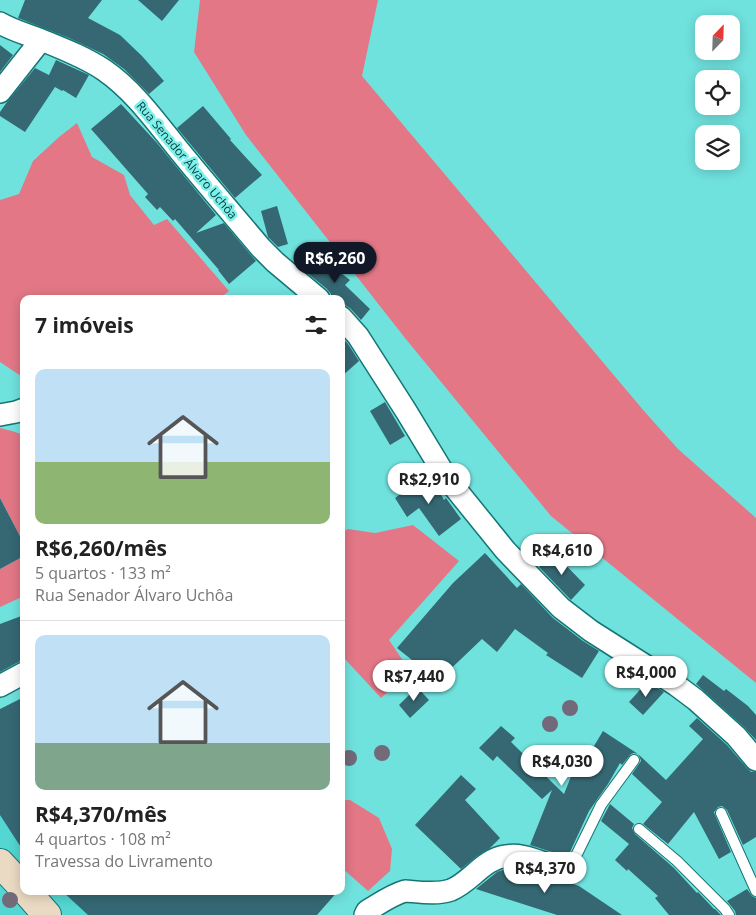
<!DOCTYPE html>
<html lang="pt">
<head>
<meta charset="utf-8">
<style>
	body { margin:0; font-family:"Open Sans",sans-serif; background:#f2f2f2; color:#222; height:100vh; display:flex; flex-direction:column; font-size:19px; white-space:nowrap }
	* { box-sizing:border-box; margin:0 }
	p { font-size:16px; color:#767676 }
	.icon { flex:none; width:28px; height:28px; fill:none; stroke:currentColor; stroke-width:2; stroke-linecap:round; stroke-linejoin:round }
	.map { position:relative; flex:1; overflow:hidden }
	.panel { position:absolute; left:20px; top:295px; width:325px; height:600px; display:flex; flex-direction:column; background:#fff; border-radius:10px; box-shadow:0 2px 12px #0003 }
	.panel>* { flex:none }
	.needle { width:32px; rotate:23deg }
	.buttons { position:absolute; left:695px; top:15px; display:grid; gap:10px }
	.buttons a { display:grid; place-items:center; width:45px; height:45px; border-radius:10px; background:#fff; box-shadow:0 2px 12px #0003; font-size:25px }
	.price { position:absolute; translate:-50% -42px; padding:0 11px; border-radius:18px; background:#fff; color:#222; font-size:16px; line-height:32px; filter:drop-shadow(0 1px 2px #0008) }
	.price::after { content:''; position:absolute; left:50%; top:30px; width:15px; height:11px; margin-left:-8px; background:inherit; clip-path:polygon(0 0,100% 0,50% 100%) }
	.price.current { background:#111827; color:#fff }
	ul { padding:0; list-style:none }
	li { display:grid; align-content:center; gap:10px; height:265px; padding:0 15px }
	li+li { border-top:1px solid #e0e0e0 }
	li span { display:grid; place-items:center; height:155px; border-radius:10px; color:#555 }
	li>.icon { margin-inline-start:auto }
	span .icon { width:90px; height:90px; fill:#fffc; stroke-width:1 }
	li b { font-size:21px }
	h2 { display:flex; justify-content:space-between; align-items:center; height:60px; padding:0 15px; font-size:21px }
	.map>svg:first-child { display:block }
	.built { fill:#54d6d2 }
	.green { fill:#e37786 }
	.building { fill:#356873 }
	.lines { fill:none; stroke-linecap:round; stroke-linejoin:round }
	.service-casing { stroke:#147674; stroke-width:12 }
	.minor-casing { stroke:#147674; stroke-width:24 }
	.secondary-casing { stroke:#147674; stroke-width:30 }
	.service { stroke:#fff; stroke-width:10 }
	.minor { stroke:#fff; stroke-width:21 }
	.secondary { stroke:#ebdac3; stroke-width:28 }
	.tree { fill:#72697a }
	.labels { text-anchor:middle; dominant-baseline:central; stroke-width:5; stroke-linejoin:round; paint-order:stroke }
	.street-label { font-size:12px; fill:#033a38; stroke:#7ef0eb }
</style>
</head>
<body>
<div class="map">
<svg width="756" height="915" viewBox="0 0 756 915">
	<rect width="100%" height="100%" fill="#70e2de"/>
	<polygon class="built" points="0,742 24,770 24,891 142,891 169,915 0,915"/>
	<g class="green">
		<polygon points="200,0 378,0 362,76 644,411 678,449 756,518 756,683 551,516 405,338 246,135 194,52"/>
		<polygon points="77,123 92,157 124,175 130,195 154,225 167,219 229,291 219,299 24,299 24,378 0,362 0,200 19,194 33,161 59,137"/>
		<polygon points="0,428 12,431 24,435 24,544 0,498"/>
		<polygon points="413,525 459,561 389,640 410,671 381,698 345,659 341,664 341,533 348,529 375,533"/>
		<polygon points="24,556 24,596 0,607 0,569"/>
		<polygon points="341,800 350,800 379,818 392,849 390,871 368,891 341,867"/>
	</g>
	<g class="building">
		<polygon points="25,0 102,0 88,18 120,35 142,56 164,81 149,94 124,69 103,54 69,38 18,18"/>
		<polygon points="138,0 179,0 162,21"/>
		<polygon points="0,45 13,55 0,72"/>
		<polygon points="56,60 89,75 76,98 63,90 62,91 55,87 25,132 0,116 0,112 7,102 35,68 49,75"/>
		<polygon points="121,104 157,143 216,215 196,233 224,223 256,261 229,284 218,270 219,270 175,219 173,221 160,207 157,210 145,197 148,194 91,129"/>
		<polygon points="203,106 231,139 230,140 262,175 235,198 177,128"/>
		<polygon points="277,206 288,244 278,247 268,237 261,211"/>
		<polygon points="312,255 318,255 350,280 345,285 370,309 361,320 350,308 345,305 341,305 341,299 331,299 331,294 327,289 300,267"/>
		<polygon points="341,336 348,344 359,361 341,377"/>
		<polygon points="385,402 405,436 390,445 370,411"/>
		<polygon points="429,473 444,500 446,498 461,519 439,536 419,508 407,517 395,498"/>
		<polygon points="0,498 24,544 24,556 0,569"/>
		<polygon points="485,553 517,588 521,584 553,618 583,641 599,651 582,678 546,655 548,653 515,629 497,652 482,639 438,681 397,648 453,583"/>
		<polygon points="554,553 585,585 571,600 539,567"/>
		<polygon points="24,615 24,659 0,672 0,624"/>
		<polygon points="703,675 724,691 726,689 748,706 756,715 756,740 744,727 696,684"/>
		<polygon points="647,682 664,692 643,715 629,702"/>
		<polygon points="417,687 429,700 410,718 399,705"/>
		<polygon points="24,697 24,852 0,815 0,709"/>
		<polygon points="697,718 727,745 747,768 751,772 756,772 756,837 743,845 727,810 722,806 718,807 714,812 715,815 731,852 719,859 694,812 668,844 643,824 662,802 632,774 641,761 640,758 638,754 666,780 703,739 689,726"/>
		<polygon points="501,726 515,738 511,742 564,794 572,774 576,776 603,731 638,754 634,753 631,754 622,765 620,763 608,784 589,811 570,852 561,856 555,853 530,845 552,790 542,799 497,756 493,761 479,748"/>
		<polygon points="461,775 476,789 465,800 500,838 489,849 477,856 461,869 415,825"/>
		<polygon points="610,804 634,824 632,828 635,834 674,868 697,893 698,892 714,909 715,909 721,915 669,915 655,898 658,896 628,869 627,871 615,860 629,844 601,821"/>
		<polygon points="509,868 518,876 521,869 554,880 565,881 579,886 622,915 557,915 476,889 497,872"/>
		<polygon points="747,889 752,896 756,898 756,915 736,915 735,911 727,901"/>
		<polygon points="62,891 338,891 317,915 88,915"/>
	</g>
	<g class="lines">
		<defs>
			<g id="service">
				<polyline points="721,813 756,891"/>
				<polyline points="639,829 677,861 725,909 729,915"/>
				<polyline points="572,864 601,805 634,760"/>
			</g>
			<g id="minor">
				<path d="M 0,23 C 12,30 26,34 39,39 C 61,48 85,57 104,70 C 136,92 158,125 182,154 C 208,186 235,217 261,248 L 275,262 L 319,299"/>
				<polyline points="0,92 41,40"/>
				<polyline points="341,317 358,336 406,411 446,477 505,550 561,608 591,631 676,685 696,700 736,736 756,760"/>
				<polyline points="0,415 16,412 24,409"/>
				<polyline points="0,686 24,673"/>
				<path d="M 365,915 L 367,911 C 379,904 391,895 405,891 C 419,892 437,895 451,890 C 471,882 483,859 506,856 C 521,853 537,861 551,865 C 554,867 558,869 562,869 C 566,869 569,866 572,864"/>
			</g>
			<g id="secondary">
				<polyline points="0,863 24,889"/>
				<polyline points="26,891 47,915"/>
			</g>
		</defs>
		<use href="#service" class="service-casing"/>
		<use href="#minor" class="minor-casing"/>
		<use href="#secondary" class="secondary-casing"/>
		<use href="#service" class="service"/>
		<use href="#minor" class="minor"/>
		<use href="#secondary" class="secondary"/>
	</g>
	<g class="tree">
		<circle cx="570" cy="708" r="8"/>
		<circle cx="550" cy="724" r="8"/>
		<circle cx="382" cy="753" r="8"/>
		<circle cx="349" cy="758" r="8"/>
		<circle cx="10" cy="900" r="8"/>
	</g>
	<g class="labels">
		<g class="street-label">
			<text transform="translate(187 160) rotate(50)">Rua Senador Álvaro Uchôa</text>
		</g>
	</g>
</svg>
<div class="buttons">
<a><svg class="needle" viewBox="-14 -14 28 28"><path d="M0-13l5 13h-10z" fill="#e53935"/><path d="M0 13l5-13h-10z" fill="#767676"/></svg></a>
<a><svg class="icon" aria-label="locate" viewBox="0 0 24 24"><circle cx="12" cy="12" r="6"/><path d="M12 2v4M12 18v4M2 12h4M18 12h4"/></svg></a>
<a><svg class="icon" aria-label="layers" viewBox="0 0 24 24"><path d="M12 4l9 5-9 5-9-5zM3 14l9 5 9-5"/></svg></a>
</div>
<b class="price current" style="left:335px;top:284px">R$6,260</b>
<b class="price" style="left:429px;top:505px">R$2,910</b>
<b class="price" style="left:562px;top:576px">R$4,610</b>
<b class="price" style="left:646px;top:698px">R$4,000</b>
<b class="price" style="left:414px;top:702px">R$7,440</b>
<b class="price" style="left:562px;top:787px">R$4,030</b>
<b class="price" style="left:545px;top:894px">R$4,370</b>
<section class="panel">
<h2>7 imóveis<svg class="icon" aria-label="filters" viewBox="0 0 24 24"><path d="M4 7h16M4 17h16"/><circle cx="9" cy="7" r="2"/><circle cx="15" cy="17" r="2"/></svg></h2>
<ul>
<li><span style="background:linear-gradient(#bfe0f5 60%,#8fb573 0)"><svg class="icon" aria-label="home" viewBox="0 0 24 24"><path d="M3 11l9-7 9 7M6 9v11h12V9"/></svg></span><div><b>R$6,260/mês</b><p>5 quartos · 133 m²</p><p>Rua Senador Álvaro Uchôa</p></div></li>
<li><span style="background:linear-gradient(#bfe0f5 70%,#7fa58c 0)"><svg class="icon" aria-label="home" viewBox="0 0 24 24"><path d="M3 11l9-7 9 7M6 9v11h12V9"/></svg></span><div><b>R$4,370/mês</b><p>4 quartos · 108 m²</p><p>Travessa do Livramento</p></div></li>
</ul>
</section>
</div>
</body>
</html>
